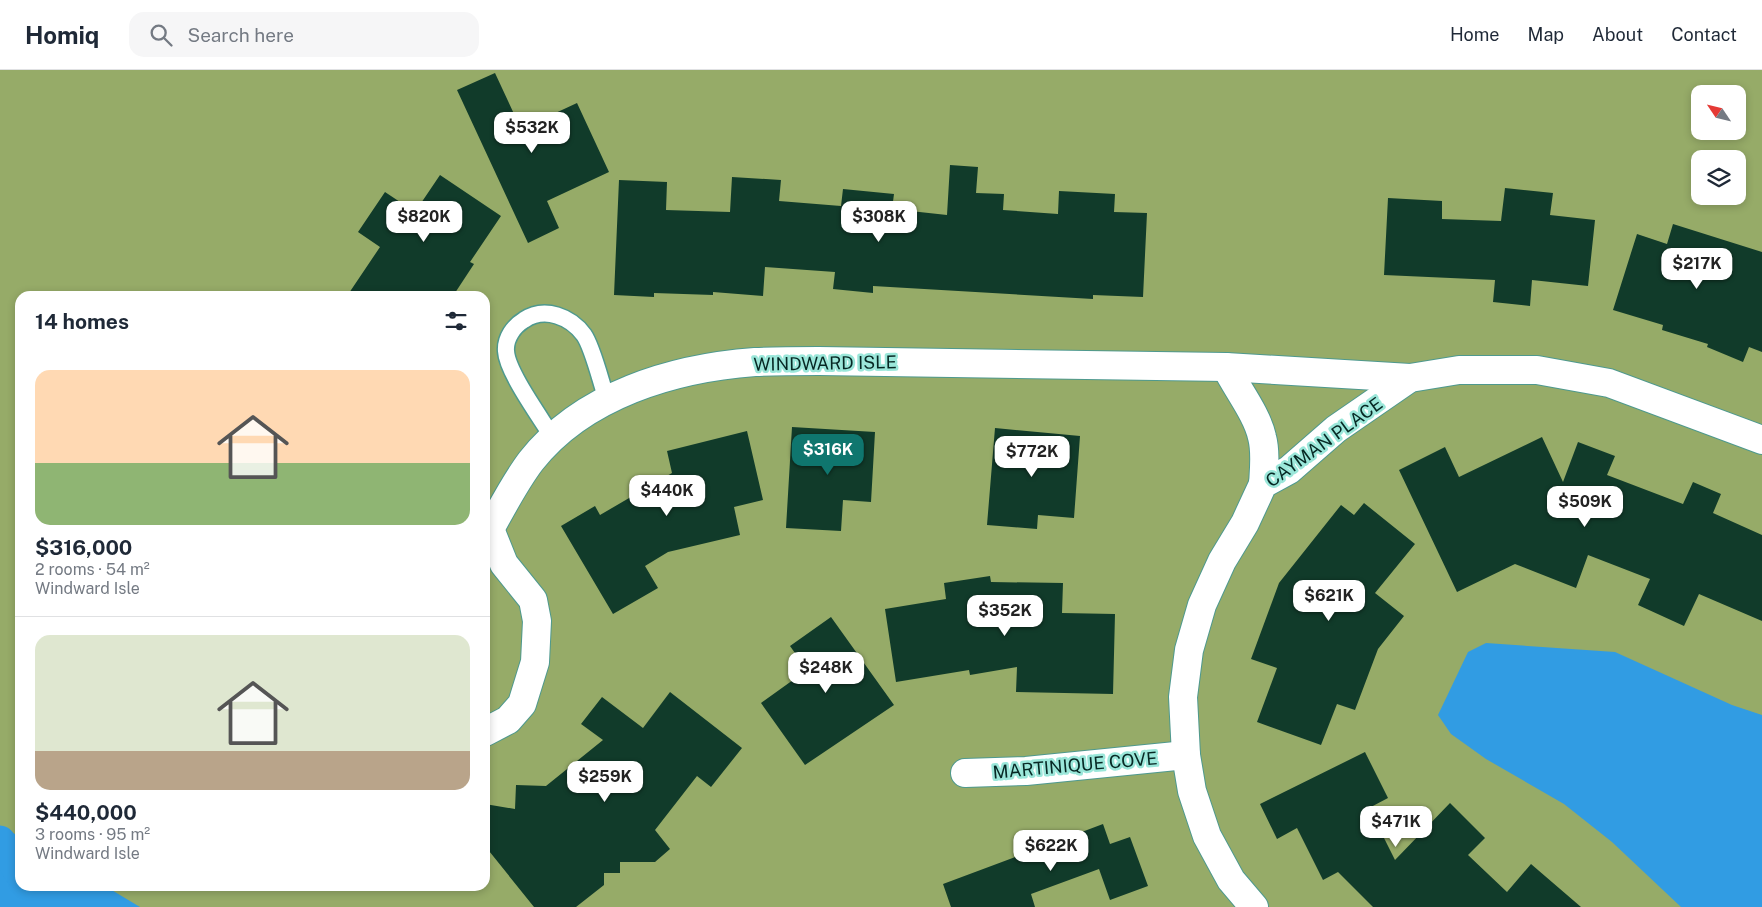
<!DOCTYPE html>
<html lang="en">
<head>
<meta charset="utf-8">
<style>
	body { margin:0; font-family:"Public Sans",sans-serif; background:#f6f6f7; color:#1f2937; height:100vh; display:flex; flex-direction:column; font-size:19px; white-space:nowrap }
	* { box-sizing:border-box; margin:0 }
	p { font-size:16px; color:#747a83 }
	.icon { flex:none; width:28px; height:28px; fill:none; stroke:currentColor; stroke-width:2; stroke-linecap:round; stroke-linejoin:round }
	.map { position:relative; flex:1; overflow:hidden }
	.panel { position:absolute; left:15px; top:221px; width:475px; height:600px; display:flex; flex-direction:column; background:#fff; border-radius:15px; box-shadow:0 2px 8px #0003 }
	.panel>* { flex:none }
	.needle { width:32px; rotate:305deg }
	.buttons { position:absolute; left:1691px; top:15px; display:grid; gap:10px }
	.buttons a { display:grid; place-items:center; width:55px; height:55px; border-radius:10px; background:#fff; box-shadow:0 2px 8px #0003; font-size:25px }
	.price { position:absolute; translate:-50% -42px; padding:0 11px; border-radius:10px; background:#fff; color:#222; font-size:16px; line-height:32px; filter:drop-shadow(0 1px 2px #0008) }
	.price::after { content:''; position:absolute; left:50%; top:30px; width:15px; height:11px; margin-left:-8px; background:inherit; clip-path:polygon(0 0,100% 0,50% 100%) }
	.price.selected { background:#0f766e; color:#fff }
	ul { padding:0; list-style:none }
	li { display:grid; align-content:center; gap:10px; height:265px; padding:0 20px }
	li+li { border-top:1px solid #e0e1e3 }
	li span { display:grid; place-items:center; height:155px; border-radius:15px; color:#555 }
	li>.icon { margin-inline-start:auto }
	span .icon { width:90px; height:90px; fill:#fffc; stroke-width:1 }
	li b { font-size:21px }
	h2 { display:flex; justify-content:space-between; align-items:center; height:60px; padding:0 20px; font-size:21px }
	header { display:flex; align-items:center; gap:30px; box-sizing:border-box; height:70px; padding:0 25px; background:#fff; border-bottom:1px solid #e0e1e3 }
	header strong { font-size:24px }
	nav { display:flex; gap:28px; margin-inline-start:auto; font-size:18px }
	.search { width:350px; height:45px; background:#f6f6f7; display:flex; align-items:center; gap:12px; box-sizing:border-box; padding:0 18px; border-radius:15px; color:#747a83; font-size:19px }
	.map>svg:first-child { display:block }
	.green { fill:#96ab68; fill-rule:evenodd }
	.water { fill:#319ce3 }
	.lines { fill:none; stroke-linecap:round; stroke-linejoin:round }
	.canal { stroke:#319ce3; stroke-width:31 }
	.building { fill:#113b2a }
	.service-casing { stroke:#4e998e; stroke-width:19 }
	.minor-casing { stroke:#4e998e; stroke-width:30 }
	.service { stroke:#fff; stroke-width:16 }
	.minor { stroke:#fff; stroke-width:28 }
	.labels { text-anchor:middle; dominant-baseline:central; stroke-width:5; stroke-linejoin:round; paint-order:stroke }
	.street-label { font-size:18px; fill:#072824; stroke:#9be7da }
</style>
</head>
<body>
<header>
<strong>Homiq</strong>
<div class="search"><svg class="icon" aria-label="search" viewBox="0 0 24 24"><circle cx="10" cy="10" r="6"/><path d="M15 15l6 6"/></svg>Search here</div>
<nav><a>Home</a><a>Map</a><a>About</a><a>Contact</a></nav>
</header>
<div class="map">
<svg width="1762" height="837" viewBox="0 0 1762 837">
	<rect width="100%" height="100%" fill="#8edacd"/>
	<path class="green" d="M 0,0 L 1762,0 L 1762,837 L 0,837 ZM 1700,24 L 1738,24 L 1738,61 L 1700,61 ZM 1700,89 L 1738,89 L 1738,126 L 1700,126 ZM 20,226 L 485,226 L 485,816 L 20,816 Z"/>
	<g class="water">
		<polygon points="1486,573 1615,582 1732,635 1762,645 1762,837 1681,837 1612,772 1564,734 1486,689 1451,664 1438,645 1468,582"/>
		<polygon points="13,763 20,767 20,816 105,816 140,837 0,837 0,777"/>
	</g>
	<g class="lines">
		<polyline class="canal" points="0,771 20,803"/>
	</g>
	<g class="building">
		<polygon points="495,3 521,59 577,33 609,102 547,131 559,158 528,173 457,20"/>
		<polygon points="950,95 978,97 976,123 1004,124 1003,140 1058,144 1059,121 1115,124 1114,142 1147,143 1143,227 1093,225 1093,229 873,216 873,223 833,219 835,202 765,197 763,226 713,222 713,225 654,223 654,227 614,225 619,110 667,112 666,140 730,142 732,107 781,110 779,131 841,136 843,119 894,124 892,139 947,145"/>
		<polygon points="440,105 501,146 470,192 474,194 453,226 347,226 380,177 358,162 385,122 415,142"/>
		<polygon points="1505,118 1553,123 1550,145 1595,150 1588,216 1532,210 1530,236 1493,232 1495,210 1384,205 1388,128 1442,131 1442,149 1501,151"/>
		<polygon points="1673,154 1762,182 1762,282 1749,277 1743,292 1707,277 1708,274 1662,260 1663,255 1613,240 1637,164 1667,174"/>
		<polygon points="792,357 875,362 871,432 843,430 841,461 786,458"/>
		<polygon points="995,358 1080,366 1074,448 1038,445 1037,459 987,455"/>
		<polygon points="747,361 763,430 734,437 740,465 668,482 645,496 658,518 613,544 561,456 595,436 600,445 672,403 667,381"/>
		<polygon points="1542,367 1563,412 1578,372 1615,386 1607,405 1683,434 1693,412 1721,424 1713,443 1762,465 1762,551 1699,524 1684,556 1638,535 1650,509 1588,485 1576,518 1515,494 1457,522 1399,400 1445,377 1459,407"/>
		<polygon points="1364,433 1415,474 1375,523 1404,546 1378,579 1355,640 1337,634 1321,675 1257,652 1277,598 1251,589 1279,513 1341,435 1354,445"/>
		<polygon points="990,506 991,512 1063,513 1062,543 1115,544 1113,624 1016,622 1017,597 970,605 969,600 896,612 885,539 946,529 944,513"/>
		<polygon points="831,547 894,635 805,695 761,633 807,600 790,576"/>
		<polygon points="670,622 742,678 711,717 697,706 655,760 670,779 655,792 620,792 620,803 604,803 604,815 576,837 534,837 485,776 485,734 515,739 516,715 546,716 603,670 581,654 602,627 643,658"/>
		<polygon points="1365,682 1388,728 1369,738 1395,790 1450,733 1485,768 1468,785 1507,822 1531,794 1581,837 1373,837 1338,802 1323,810 1297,758 1277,769 1260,734"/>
		<polygon points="1103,754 1110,774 1130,767 1148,816 1110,830 1099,799 1031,824 1035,837 951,837 943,814"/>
	</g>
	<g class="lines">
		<defs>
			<path id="service" d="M 553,368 C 541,348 507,302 506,281 C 505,268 514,256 524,250 C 545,236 571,247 584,265 C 593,278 601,313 607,330"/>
			<g id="minor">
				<path d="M 1226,297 C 1237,319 1257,344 1262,367 C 1266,382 1264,399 1263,414"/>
				<path d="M 490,459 C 503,436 515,412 531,391 C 583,325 673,298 755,292 C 776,291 798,291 819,291 L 1226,297 L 1410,308"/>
				<polyline points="485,463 490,459 504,494 533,530 537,551 535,592 522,634 508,650 485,662"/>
				<polyline points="965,703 1026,701 1186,685"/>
				<polyline points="1254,837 1231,810 1207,766 1192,721 1186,685 1183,627 1189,580 1202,535 1222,491 1245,453 1263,414 1289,400 1336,359 1410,308 1459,300 1537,300 1609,313 1762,370"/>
			</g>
		</defs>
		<use href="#service" class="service-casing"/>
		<use href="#minor" class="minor-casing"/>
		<use href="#service" class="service"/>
		<use href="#minor" class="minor"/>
	</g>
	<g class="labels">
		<g class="street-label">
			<text transform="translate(825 293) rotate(-1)">WINDWARD ISLE</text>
			<text transform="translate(1324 372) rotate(-36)">CAYMAN PLACE</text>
			<text transform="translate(1075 695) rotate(-5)">MARTINIQUE COVE</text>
		</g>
	</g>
</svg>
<div class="buttons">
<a><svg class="needle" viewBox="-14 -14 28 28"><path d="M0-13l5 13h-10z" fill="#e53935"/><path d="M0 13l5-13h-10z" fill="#747a83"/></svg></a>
<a><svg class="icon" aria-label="layers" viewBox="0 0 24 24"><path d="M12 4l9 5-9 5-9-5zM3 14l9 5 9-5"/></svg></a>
</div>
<b class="price" style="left:532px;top:84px">$532K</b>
<b class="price" style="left:424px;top:173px">$820K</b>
<b class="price" style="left:879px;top:173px">$308K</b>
<b class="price" style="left:1697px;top:220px">$217K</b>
<b class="price selected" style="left:828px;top:406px">$316K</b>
<b class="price" style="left:1032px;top:408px">$772K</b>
<b class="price" style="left:667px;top:447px">$440K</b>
<b class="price" style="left:1585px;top:458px">$509K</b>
<b class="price" style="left:1329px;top:552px">$621K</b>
<b class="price" style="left:1005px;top:567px">$352K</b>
<b class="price" style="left:826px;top:624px">$248K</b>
<b class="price" style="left:605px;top:733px">$259K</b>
<b class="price" style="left:1396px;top:778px">$471K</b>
<b class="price" style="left:1051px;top:802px">$622K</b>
<section class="panel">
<h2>14 homes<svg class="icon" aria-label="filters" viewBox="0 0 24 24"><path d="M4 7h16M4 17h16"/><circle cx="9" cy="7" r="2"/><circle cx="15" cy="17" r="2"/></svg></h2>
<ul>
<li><span style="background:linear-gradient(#ffd9b3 60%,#8fb573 0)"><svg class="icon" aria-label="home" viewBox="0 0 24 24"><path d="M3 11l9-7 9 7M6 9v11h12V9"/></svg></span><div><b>$316,000</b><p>2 rooms · 54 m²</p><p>Windward Isle</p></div></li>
<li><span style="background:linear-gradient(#dfe7d0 75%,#b9a48a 0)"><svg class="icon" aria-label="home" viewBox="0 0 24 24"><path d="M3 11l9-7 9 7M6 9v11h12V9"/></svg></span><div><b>$440,000</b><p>3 rooms · 95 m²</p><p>Windward Isle</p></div></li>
</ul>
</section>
</div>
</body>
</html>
